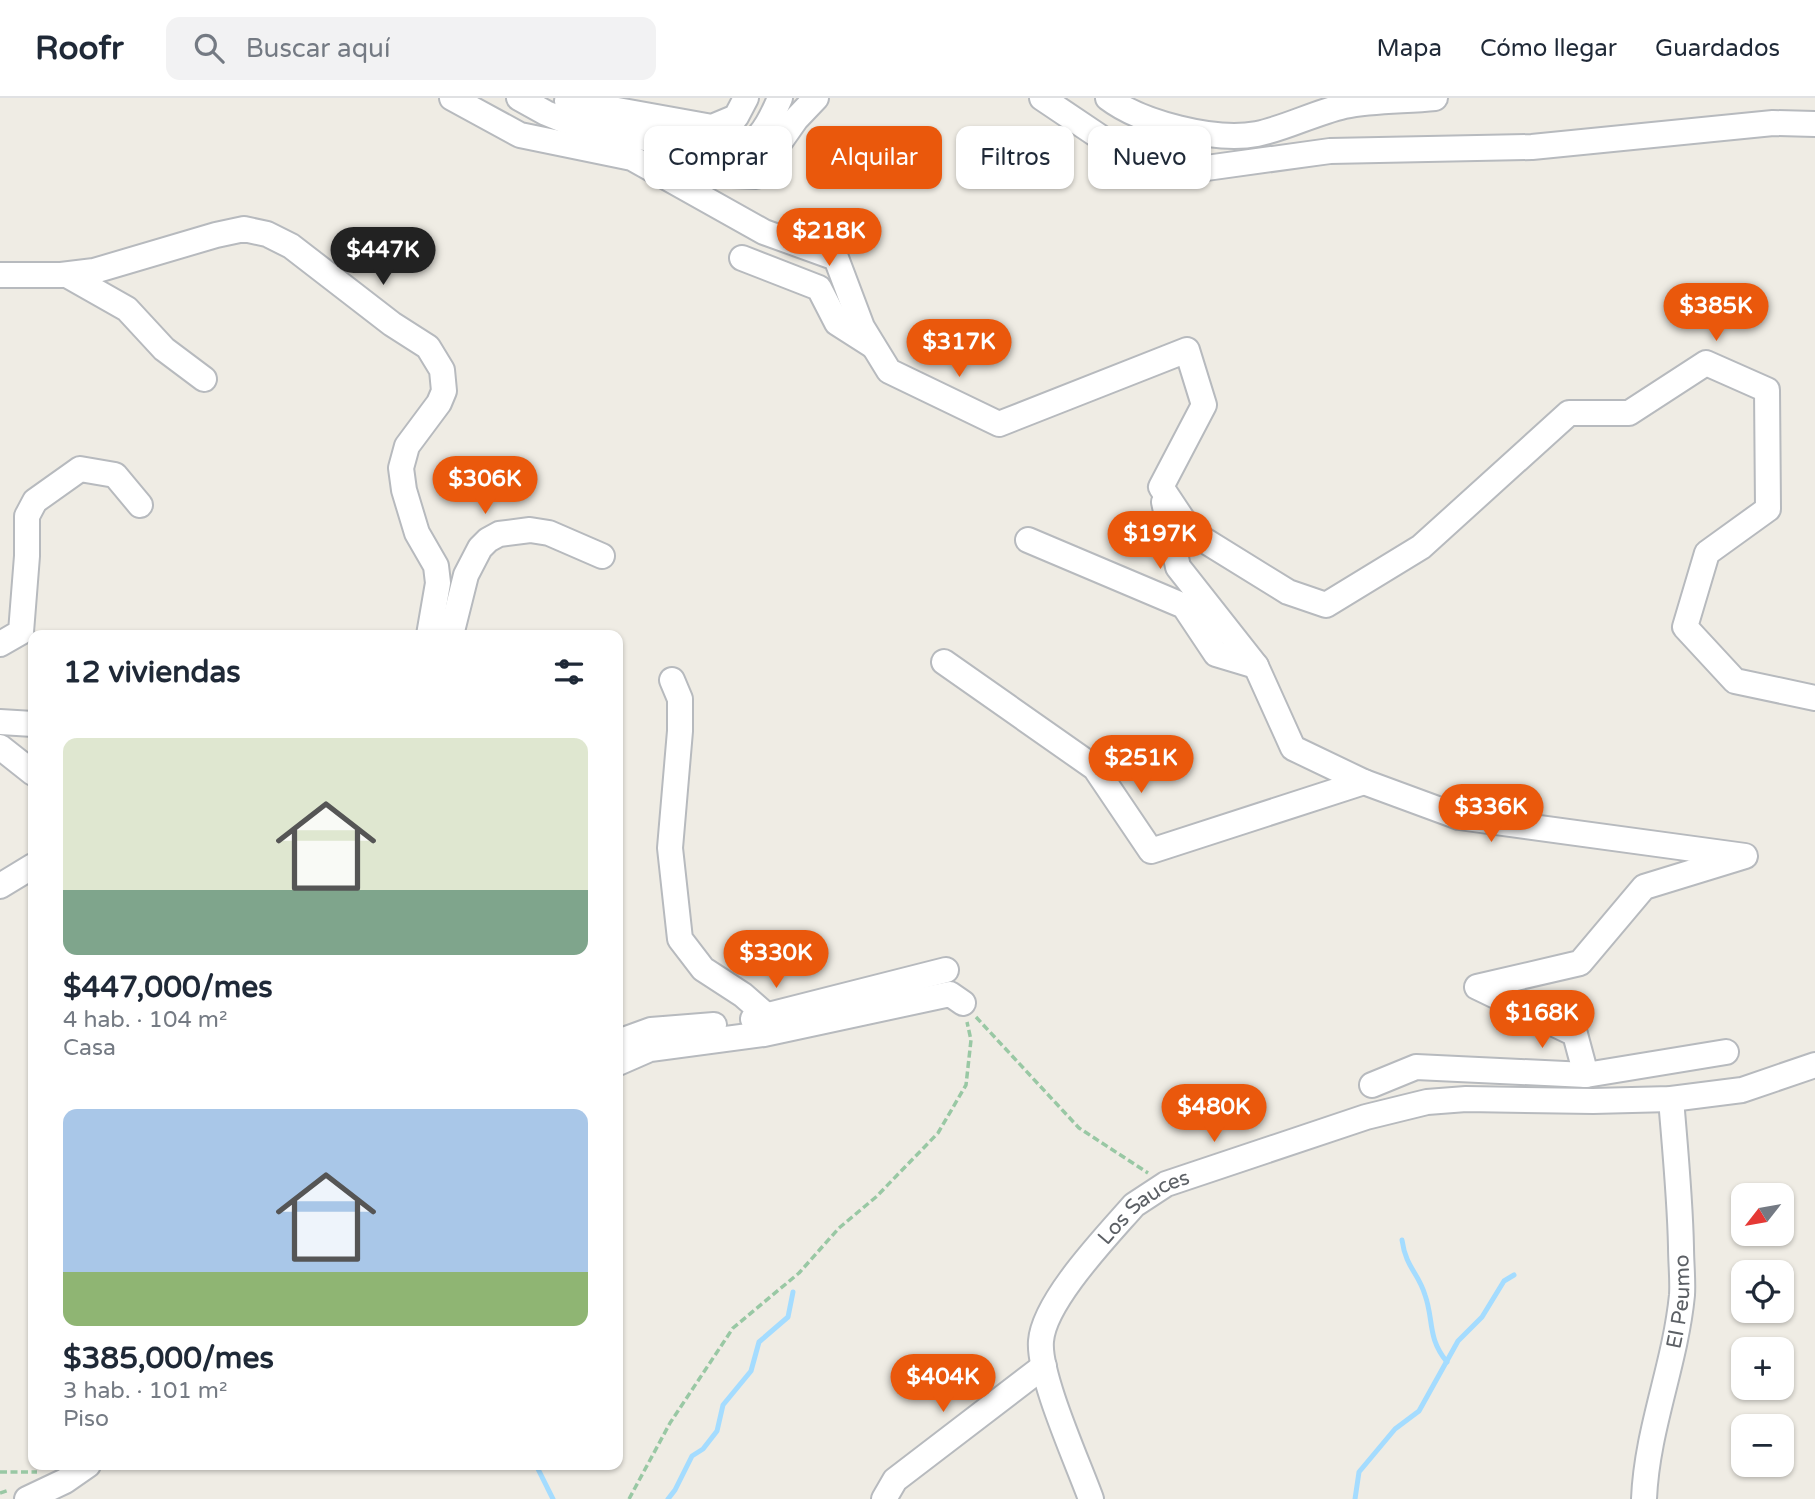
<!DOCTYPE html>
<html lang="es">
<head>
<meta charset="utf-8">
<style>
	body { margin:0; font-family:"Varela Round",sans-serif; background:#f2f2f3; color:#1f2937; height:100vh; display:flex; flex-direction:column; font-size:26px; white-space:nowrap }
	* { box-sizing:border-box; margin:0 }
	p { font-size:23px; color:#747a83 }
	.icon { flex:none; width:38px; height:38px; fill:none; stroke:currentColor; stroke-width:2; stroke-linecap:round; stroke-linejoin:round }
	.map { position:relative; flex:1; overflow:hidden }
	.details { position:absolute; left:28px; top:532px; width:595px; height:840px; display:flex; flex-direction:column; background:#fff; border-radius:14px; box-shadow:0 2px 5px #0004 }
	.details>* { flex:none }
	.hud { position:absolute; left:644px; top:28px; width:665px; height:63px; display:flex; gap:14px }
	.needle { width:46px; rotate:239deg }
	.controls { position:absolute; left:1731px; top:1085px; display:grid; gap:14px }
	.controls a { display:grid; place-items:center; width:63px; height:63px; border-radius:14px; background:#fff; box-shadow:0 2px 5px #0004; font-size:35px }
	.price { position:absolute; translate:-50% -60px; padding:0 16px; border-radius:24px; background:#ea580c; color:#fff; font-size:23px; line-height:46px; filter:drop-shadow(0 2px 4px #0008) }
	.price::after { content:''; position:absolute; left:50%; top:42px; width:21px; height:16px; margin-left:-10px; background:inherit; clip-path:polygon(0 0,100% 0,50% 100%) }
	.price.on { background:#222; color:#fff }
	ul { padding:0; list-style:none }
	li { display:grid; align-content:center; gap:14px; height:371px; padding:0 35px }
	li span { display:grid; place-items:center; height:217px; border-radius:14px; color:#555 }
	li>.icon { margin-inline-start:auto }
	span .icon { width:126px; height:126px; fill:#fffc; stroke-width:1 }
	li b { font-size:30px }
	h2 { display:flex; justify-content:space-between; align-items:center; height:84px; padding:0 35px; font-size:30px }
	.chip { padding:0 24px; border-radius:14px; background:#fff; box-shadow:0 2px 5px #0004; font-size:24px; line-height:63px }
	.chip.on { background:#ea580c; color:#fff }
	header { display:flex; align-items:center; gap:42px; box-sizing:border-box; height:98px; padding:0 35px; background:#fff; border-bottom:2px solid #e0e1e3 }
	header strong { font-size:33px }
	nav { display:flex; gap:38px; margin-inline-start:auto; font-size:24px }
	.search { width:490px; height:63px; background:#f2f2f3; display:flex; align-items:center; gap:18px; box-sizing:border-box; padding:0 24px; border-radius:14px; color:#747a83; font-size:26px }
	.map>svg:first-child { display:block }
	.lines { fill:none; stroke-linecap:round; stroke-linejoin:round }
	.stream { stroke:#a4dcff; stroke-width:5 }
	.minor-casing { stroke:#b7babe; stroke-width:28 }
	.path { stroke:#99c8a4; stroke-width:3.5; stroke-dasharray:7 3.5; stroke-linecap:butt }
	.minor { stroke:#fff; stroke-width:24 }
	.labels { text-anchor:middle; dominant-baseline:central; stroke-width:5; stroke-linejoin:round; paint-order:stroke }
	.street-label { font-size:21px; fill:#5c6065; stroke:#fff }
</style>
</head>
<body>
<header>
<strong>Roofr</strong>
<div class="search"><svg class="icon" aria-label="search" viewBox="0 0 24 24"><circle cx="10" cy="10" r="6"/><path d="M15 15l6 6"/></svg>Buscar aquí</div>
<nav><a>Mapa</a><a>Cómo llegar</a><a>Guardados</a></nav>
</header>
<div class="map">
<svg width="1815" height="1401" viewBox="0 0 1815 1401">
	<rect width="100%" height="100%" fill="#efece4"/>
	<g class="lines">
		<g class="stream">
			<path d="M 1402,1142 C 1406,1170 1418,1174 1425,1197 C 1434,1222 1427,1240 1447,1264"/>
			<polyline points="536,1367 553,1401"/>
			<polyline points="668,1401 675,1392 692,1358 703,1351 717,1333 723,1307 751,1273 759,1244 788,1219 793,1194"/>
			<polyline points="1355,1401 1359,1374 1395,1331 1419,1313 1458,1243 1482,1219 1504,1183 1514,1177"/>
		</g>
		<defs>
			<g id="minor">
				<polyline points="452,0 520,37 632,60 764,134 836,160 862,229 889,273 999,326 1187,252 1204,307 1161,389 1191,434 1288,494 1326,507 1421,449 1569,315 1629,315 1706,265 1767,292 1768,411 1707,455 1685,529 1735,583 1815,600"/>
				<path d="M 519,0 L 546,15 L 563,22 L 722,57 C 756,52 768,29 780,0"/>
				<polyline points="1042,0 1103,41 1192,72 1330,53 1532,49 1773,25 1815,26"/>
				<path d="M 1108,0 C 1141,25 1215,44 1257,36 C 1286,30 1314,15 1344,8 C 1373,2 1405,3 1435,0"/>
				<polyline points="567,3 712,29 736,19 746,0"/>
				<polyline points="660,74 756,78 796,21 816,0"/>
				<polyline points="742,160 819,190 837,225 873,248"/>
				<polyline points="0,177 61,177 94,173 216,137 244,131 267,136 291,148 392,226 428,249 442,272 444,293 439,305 407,348 401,370 404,392 417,435 436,468 438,485 429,537"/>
				<polyline points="67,177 127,211 164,251 204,281"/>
				<polyline points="1164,404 1178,469 1256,568 1293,650 1364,684 1459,719 1745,758 1644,789 1580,865 1477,889 1575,936 1586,977"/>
				<polyline points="1028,442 1184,508 1216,556 1256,568"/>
				<polyline points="451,537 466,477 480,450 488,442 499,436 530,432 549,435 602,458"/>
				<polyline points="0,546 21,534 27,458 27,418 35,403 80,371 115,377 140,407"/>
				<polyline points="944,564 1095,670 1151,753 1364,684"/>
				<polyline points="672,582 680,601 680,633 670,750 680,841 703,871 743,897 767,918"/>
				<polyline points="0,624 33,626"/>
				<polyline points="0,649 33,675"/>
				<polyline points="0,788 33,768"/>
				<polyline points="753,921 946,872"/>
				<polyline points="618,944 651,932 714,927"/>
				<polyline points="618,965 650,951 764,936 950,896 963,905"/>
				<polyline points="1372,987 1416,969 1586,977 1726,954"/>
				<polyline points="27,1401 65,1383 88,1367"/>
				<polyline points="884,1401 895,1382 1044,1268"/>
				<path id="s1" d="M 1091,1401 C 1078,1365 1038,1277 1041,1243 C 1044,1203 1107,1138 1134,1107 L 1166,1086 L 1366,1019 L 1427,1004 L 1466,1001 L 1593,1003 L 1671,1001 L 1742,992 L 1815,967"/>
				<path id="s2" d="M 1644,1401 C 1647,1330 1675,1268 1682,1197 C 1683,1182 1681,1165 1681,1149 C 1680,1100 1675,1050 1671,1001"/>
			</g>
		</defs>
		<use href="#minor" class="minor-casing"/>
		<g class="path">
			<polyline points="976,919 1079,1030 1148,1075"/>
			<polyline points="0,1374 37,1374"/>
			<polyline points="0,1395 9,1392"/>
			<polyline points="629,1401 670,1325 733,1230 799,1175 839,1130 876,1099 938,1035 966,987 971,942 967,924"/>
		</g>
		<use href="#minor" class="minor"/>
	</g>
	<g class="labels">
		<g class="street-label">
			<text stroke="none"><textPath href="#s1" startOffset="340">Los Sauces</textPath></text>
			<text stroke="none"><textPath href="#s2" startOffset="201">El Peumo</textPath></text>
		</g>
	</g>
</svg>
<div class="controls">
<a><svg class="needle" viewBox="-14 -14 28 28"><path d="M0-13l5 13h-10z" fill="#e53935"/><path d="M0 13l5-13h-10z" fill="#747a83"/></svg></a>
<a><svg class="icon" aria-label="locate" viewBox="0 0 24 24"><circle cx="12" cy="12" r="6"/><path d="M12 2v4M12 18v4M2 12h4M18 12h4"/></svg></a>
<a>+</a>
<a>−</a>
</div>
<b class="price" style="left:829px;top:170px">$218K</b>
<b class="price on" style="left:383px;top:189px">$447K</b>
<b class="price" style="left:1716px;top:245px">$385K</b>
<b class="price" style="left:959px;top:281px">$317K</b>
<b class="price" style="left:485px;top:418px">$306K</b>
<b class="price" style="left:1160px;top:473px">$197K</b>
<b class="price" style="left:1141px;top:697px">$251K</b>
<b class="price" style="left:1491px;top:746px">$336K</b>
<b class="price" style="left:776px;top:892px">$330K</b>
<b class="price" style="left:1542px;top:952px">$168K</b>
<b class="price" style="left:1214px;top:1046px">$480K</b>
<b class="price" style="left:943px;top:1316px">$404K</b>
<div class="hud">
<a class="chip">Comprar</a>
<a class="chip on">Alquilar</a>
<a class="chip">Filtros</a>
<a class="chip">Nuevo</a>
</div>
<section class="details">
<h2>12 viviendas<svg class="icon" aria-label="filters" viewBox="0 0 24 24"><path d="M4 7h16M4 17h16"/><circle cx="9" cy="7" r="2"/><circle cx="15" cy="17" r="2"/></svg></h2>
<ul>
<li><span style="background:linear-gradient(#dfe7d0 70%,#7fa58c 0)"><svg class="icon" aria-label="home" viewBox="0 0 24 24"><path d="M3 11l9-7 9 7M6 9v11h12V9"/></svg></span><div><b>$447,000/mes</b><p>4 hab. · 104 m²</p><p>Casa</p></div></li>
<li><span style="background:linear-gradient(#a9c7e8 75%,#8fb573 0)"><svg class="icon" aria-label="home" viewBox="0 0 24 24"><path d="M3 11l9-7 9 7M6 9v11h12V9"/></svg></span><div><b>$385,000/mes</b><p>3 hab. · 101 m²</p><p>Piso</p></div></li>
</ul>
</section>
</div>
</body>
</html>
